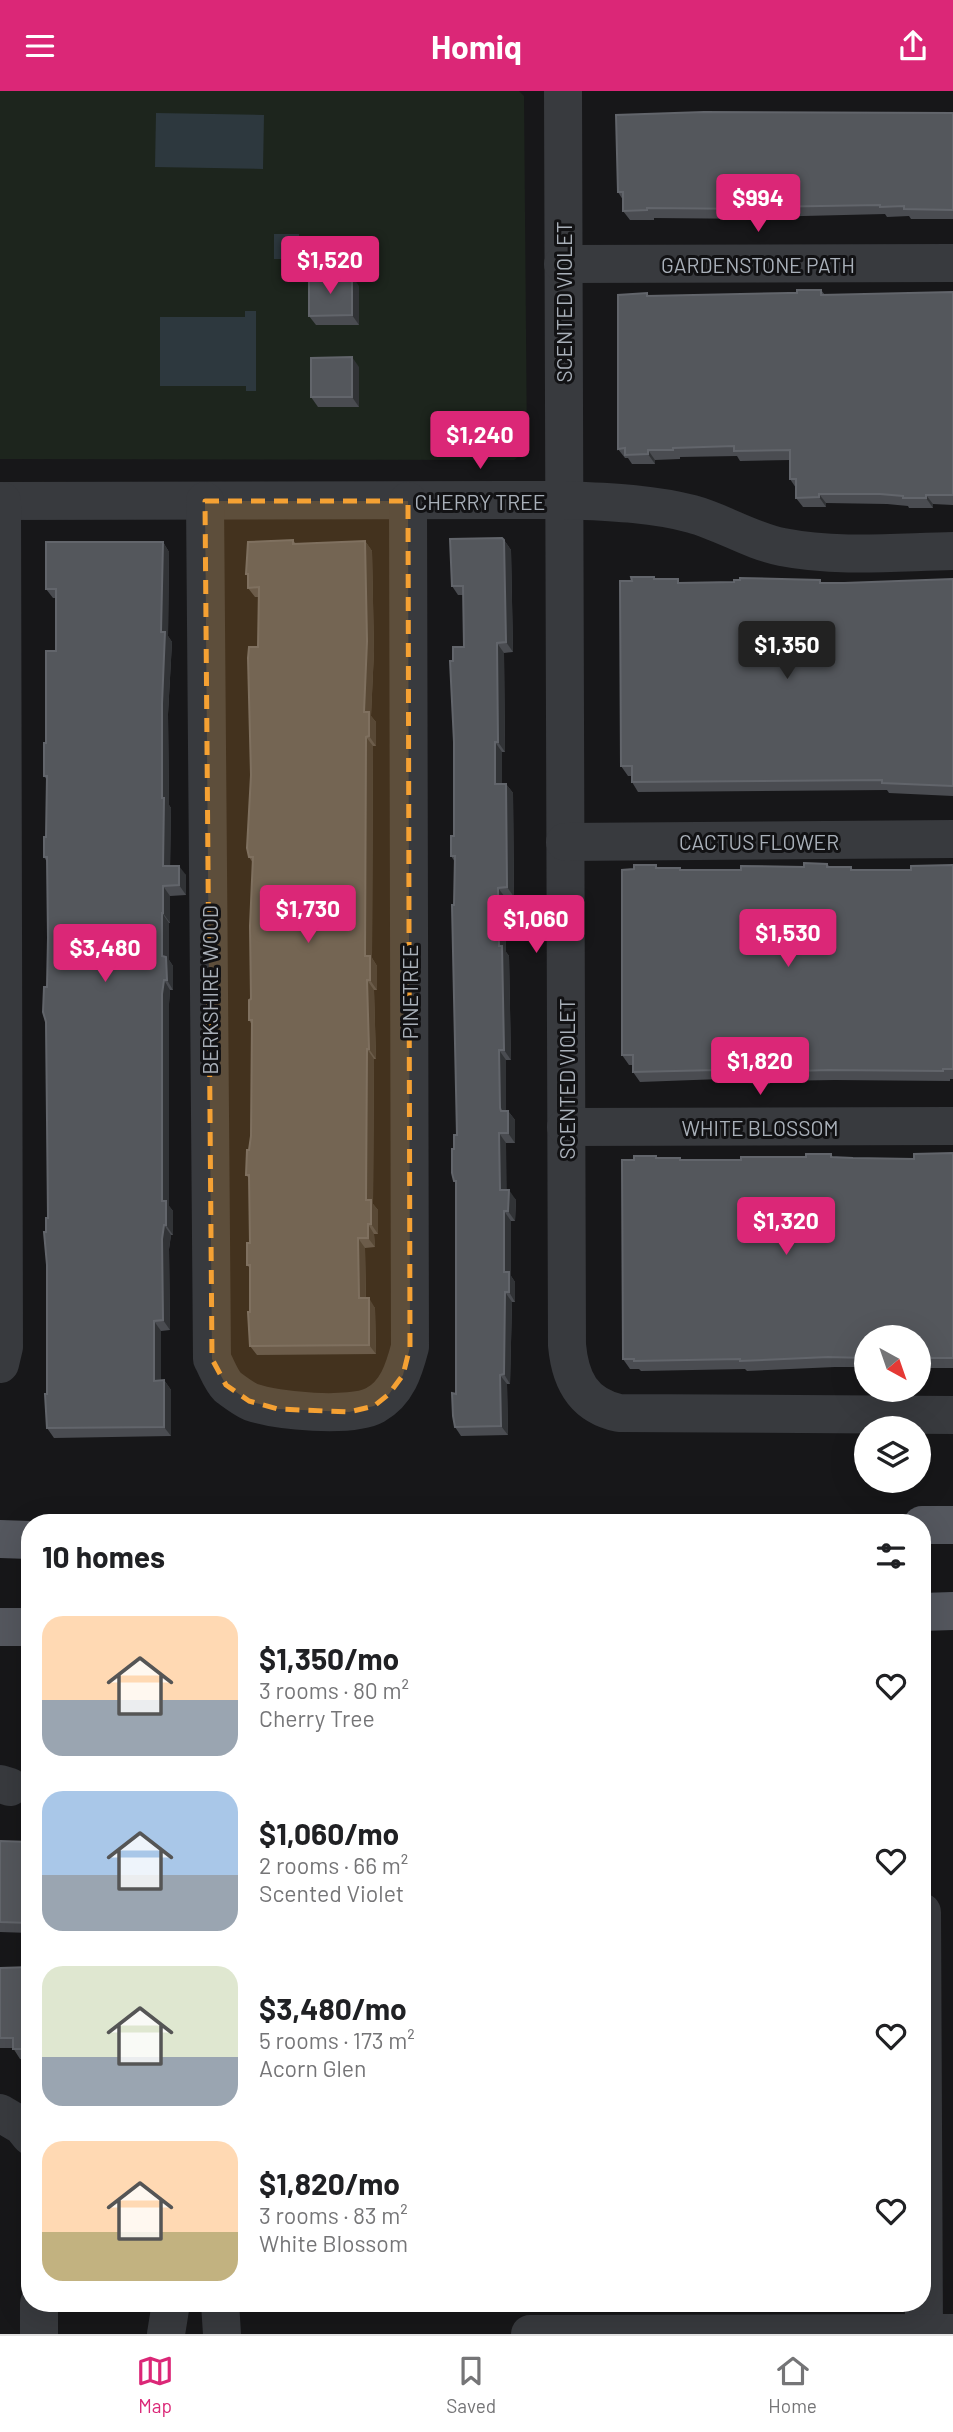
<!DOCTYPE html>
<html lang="en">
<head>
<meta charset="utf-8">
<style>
	body { margin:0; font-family:Barlow,sans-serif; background:#f6f6f6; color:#202124; height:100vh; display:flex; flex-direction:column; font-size:26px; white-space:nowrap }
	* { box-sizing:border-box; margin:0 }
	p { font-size:23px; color:#757577 }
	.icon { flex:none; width:38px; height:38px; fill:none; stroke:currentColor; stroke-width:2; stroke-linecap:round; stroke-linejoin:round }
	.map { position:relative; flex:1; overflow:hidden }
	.panel { position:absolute; left:21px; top:1423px; width:910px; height:798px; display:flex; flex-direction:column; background:#fff; border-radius:28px; box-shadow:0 7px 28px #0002 }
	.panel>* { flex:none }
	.needle { width:46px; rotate:140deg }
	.controls { position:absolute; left:854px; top:1234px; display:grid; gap:14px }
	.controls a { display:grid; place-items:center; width:77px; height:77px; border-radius:50%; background:#fff; box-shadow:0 7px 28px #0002; font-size:35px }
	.price { position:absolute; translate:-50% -60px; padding:0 16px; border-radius:7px; background:#db2777; color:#fff; font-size:23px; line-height:46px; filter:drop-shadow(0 2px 4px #0008) }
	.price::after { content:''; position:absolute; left:50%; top:42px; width:21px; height:16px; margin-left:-10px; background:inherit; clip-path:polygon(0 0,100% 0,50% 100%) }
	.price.selected { background:#222; color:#fff }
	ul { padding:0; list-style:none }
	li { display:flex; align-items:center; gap:21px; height:175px; padding:0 21px }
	li span { display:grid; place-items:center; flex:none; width:196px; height:140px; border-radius:21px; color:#555 }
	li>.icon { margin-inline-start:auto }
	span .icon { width:84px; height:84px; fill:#fffc; stroke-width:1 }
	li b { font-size:30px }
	h2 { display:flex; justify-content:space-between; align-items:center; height:84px; padding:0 21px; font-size:30px }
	header { display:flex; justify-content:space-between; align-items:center; height:91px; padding:0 21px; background:#db2777; color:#fff; font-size:32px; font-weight:700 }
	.menu { display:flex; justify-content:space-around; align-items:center; height:98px; border-top:2px solid #e0e0e0; background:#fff; font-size:19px; color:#757577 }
	.menu a { display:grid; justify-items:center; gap:4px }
	.menu .selected { color:#db2777 }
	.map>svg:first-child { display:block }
	.green { fill:#1d251d }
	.water { fill:#2d383e }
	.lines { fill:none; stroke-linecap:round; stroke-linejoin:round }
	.minor { stroke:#383a3e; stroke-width:38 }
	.major { stroke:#54575e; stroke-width:38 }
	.wall { fill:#4a4c51 }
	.shaded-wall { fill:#313336 }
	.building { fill:#54575c; stroke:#62656b; stroke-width:2 }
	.marked { fill:#f5a133; fill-opacity:0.2; stroke:#f5a133; stroke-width:5; stroke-dasharray:14 9; stroke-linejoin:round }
	.labels { text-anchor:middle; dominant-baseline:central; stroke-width:6; stroke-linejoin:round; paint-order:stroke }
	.street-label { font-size:21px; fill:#a9b0b9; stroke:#121214 }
</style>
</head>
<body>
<header><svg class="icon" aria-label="menu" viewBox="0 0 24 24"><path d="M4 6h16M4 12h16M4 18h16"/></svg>Homiq<svg class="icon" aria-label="share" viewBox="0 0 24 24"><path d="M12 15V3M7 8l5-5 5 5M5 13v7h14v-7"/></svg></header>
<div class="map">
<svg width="953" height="2243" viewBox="0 0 953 2243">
	<rect width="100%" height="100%" fill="#171719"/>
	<polygon class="green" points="0,0 519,0 524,5 527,359 514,369 0,368"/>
	<g class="water">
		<polygon points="156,22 264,24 263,78 155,76"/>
		<rect x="274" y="143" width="25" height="25"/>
		<polygon points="245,220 256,220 256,300 246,300 246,295 160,295 160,226 245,226"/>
	</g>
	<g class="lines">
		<g class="minor">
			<path d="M 563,0 L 567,1254 C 570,1288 582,1314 619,1322 L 953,1324"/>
			<polyline points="563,173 953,172"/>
			<path d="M 0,410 L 564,409 C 607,411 650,412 692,423 C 722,431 751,450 782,456 C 838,467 897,461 953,460"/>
			<path d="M 205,410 L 212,1268 C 217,1277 221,1289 228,1296 C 235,1301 244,1308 251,1311 C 276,1320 351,1327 375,1314 C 397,1302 404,1279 410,1256 L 408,410"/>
			<polyline points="565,751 953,748"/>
			<polyline points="566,1036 953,1035"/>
			<polyline points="0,1273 4,1256 2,410"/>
			<polyline points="0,1693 10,1696"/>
			<polyline points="922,1821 924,2243"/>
			<polyline points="0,2022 22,2035 30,2045"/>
			<polyline points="39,2212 39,2243"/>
			<polyline points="220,2212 222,2243"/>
			<polyline points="166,2243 171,2212"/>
			<polyline points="530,2243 953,2242"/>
		</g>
		<g class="major">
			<polyline points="922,1434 953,1434"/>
			<polyline points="0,1448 30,1449"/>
			<polyline points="922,1521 953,1520"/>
			<polyline points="0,1536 30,1536"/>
		</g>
	</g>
	<g class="wall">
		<polygon points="953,22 953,128 911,128 909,125 887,126 885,123 763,126 762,128 654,127 654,129 630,129 623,120 623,109 618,101"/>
		<polygon points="359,195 359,234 316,234 309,225"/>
		<polygon points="821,199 825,204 953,201 953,414 933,413 933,417 909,417 908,415 887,413 826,412 826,416 803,416 796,407 796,397 790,388 790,369 740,370 737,365 680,366 680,368 655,369 655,373 632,373 628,367 625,367 618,358 647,202 649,205 789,202"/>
		<polygon points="359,276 359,316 318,316 311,306"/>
		<polygon points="293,449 296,453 365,450 372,460 374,560 371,625 376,631 376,655 373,655 372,867 377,875 377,899 374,899 376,968 374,968 373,1113 378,1119 378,1143 374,1143 375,1156 365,1157 366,1207 375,1217 376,1263 257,1264 250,1255 250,1177 247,1174 250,1152 249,1087 246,1084 251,1045 252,934 249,929 251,908 253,772 249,766 258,556 259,506 255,506 248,497 248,486 246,483"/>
		<polygon points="504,449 511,459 513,561 504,562 505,661 502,661 502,693 506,693 513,702 514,806 505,806 506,861 509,865 511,969 506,969 506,1020 508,1020 515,1029 515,1052 506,1052 506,1099 516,1109 515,1130 511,1130 511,1185 515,1191 515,1211 512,1211 510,1293 507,1293 508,1344 461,1345 455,1336 456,1303 457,1172 456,1093 454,1090 454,1058 457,1044 454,814 455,771 451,765 454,745 453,570 464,556 463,504 458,504 452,495"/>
		<polygon points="163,451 169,461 168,545 172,551 168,623 169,714 171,717 170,775 186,784 186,804 170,805 170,832 169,832 169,869 173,875 173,899 170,899 169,913 169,1115 173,1120 173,1144 171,1144 169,1158 170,1239 161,1240 161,1290 164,1289 171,1299 171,1345 54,1347 47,1337 46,1141 48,1127 47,896 48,847 47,771 44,766 46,746 47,689 44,685 46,652 56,560 56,507 53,507 46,498"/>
		<polygon points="654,486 655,488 681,492 844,492 953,488 953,705 889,702 887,699 638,701 632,691 632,685 628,685 621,675 632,490"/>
		<polygon points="827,773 830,776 851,776 853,779 911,779 953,774 953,988 950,988 950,990 835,989 770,990 770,993 723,991 721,988 640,991 633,981 633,974 629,974 622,964 634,778 659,777 682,779 741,779 804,776"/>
		<polygon points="953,1062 953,1277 919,1277 919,1246 866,1246 866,1276 835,1276 747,1280 745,1278 641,1280 639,1278 630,1278 623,1268 634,1069 657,1067 680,1067 682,1069 741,1069 806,1066 831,1063 833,1066 853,1067 914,1068"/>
		<polygon points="0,1750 30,1751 30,1842 0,1841"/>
		<polygon points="30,1876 30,1968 20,1968 13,1957 0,1957 0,1877"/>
	</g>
	<g class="shaded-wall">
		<polygon points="756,116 763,126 762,128 756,118"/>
		<polygon points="352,185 359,195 359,234 352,224"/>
		<polygon points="352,266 359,276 359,316 352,306"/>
		<polygon points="648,359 655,369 655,373 648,363"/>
		<polygon points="819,403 826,412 826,416 819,406"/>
		<polygon points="926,404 933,413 933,417 926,407"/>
		<polygon points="504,449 511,459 513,561 506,551"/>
		<polygon points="365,450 372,460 374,560 371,625 376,631 376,655 369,645 364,621"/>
		<polygon points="163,451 169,461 168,545 172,551 168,623 169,714 171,717 170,785 163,775 161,541"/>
		<polygon points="497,552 504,562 505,661 498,651"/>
		<polygon points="366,646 373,655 372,867 377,875 377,899 370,889 365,865"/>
		<polygon points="495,651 502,661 502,702 495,693"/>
		<polygon points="506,693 513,702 514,806 507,796"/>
		<polygon points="179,775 186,784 186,804 179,794"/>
		<polygon points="163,795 170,805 170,832 163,822"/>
		<polygon points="498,797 505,806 506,861 509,865 511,969 504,959 499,855"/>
		<polygon points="162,822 169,832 169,869 173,875 173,899 167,889 162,865"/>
		<polygon points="164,889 170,899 169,913 169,1115 173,1120 173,1144 166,1134 162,1110 162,903"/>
		<polygon points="367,889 374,899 376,968 369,958"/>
		<polygon points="367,958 374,968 373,1113 378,1119 378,1143 371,1133 366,1109"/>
		<polygon points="499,959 506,969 506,1027 500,1017"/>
		<polygon points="764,981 770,990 770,993 764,984"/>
		<polygon points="508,1020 515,1029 515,1052 508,1042"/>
		<polygon points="499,1042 506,1052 507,1109 500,1099"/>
		<polygon points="509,1099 516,1109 515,1130 508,1120"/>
		<polygon points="504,1120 511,1130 511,1185 515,1191 515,1211 509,1201 504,1181"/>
		<polygon points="368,1133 374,1143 375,1156 368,1147"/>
		<polygon points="164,1134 171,1144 169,1158 170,1239 163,1229 162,1148"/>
		<polygon points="358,1147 365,1157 366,1217 359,1207"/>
		<polygon points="505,1201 512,1211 510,1293 504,1283"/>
		<polygon points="369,1207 375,1217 376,1263 369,1254"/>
		<polygon points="154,1230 161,1240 161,1299 154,1290"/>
		<polygon points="500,1284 507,1293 508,1344 501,1335"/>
		<polygon points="164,1289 171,1299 171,1345 164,1336"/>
	</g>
	<g class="building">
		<polygon points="704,21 953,22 953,119 904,118 904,115 880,116 880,114 756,116 756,118 647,117 647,119 623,120 623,101 618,101 616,24"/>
		<polygon points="309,185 352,185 352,224 309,225"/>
		<polygon points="797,199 821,199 821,204 953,201 953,404 926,404 926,407 903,407 903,405 880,403 819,403 819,406 796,407 796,388 790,388 790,359 734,360 734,355 673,357 673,359 648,359 648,363 625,364 625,357 618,358 618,204 647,202 647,205 789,202 797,202"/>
		<polygon points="352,266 352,306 311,306 311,267"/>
		<polygon points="502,447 504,449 506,551 497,552 498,651 495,651 495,693 506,693 507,796 498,797 499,855 502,855 504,959 499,959 500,1017 501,1020 508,1020 508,1042 499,1042 500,1099 509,1099 508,1120 504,1120 504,1181 509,1181 509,1201 505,1201 504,1283 500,1284 501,1335 455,1336 453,1325 452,1302 456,1303 456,1090 454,1090 452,1082 452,1058 454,1058 454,1044 457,1044 452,814 454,814 455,765 451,765 451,745 454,745 454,651 450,570 453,570 453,556 464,556 463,495 452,495 450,448"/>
		<polygon points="293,449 293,453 365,450 367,550 364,621 369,621 369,645 366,646 365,865 370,865 370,889 367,889 369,958 367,958 366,1109 371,1109 371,1133 368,1133 368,1147 358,1147 359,1207 369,1207 369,1254 250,1255 248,1221 250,1221 250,1174 247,1174 247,1152 250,1152 249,1084 246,1084 247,1059 249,1059 251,1045 252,929 249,929 249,909 251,908 250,835 253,766 249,766 247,757 251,684 248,567 249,556 258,556 259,496 248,497 248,483 246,483 248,451"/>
		<polygon points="46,451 163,451 161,541 165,541 162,613 162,707 164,707 163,775 179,775 179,794 163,795 163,822 162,822 162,865 166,866 167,889 164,889 162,903 162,1110 166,1110 166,1134 164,1134 162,1148 163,1229 154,1230 154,1290 164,1289 164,1336 47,1337 45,1303 47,1303 47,1174 44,1141 46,1141 46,1127 48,1127 46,931 43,921 44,896 47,896 48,847 47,766 44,766 44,746 46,746 47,685 44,685 44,652 46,652 46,560 56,560 56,498 46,498"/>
		<polygon points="631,486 654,486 654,488 678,488 678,492 734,491 734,489 740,489 740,487 820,489 820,492 844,492 953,488 953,695 882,692 882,689 632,691 632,675 621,675 620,490 632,490"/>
		<polygon points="804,772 827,773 827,776 851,776 851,779 911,779 911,775 953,774 953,978 943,978 943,980 828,979 764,981 764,984 716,982 716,979 633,981 633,964 622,964 622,779 634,778 634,774 656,774 656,777 680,777 680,779 741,779 741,775 804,776"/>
		<polygon points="953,1062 953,1267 919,1267 919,1246 866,1246 866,1267 828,1266 740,1270 740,1268 634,1270 634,1268 623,1268 622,1069 634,1069 634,1065 656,1065 656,1067 680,1067 680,1069 741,1069 741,1066 806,1066 806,1063 831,1063 831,1066 853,1067 914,1068 914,1063"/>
		<polygon points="0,1750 30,1751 30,1832 0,1831"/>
		<polygon points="30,1876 30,1958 13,1958 13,1947 0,1947 0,1877"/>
	</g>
	<path class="marked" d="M 205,410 L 408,410 L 410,1256 L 403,1284 L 389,1303 L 374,1315 L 349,1321 L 278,1318 L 249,1310 L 226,1294 L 212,1268 Z"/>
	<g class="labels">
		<g class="street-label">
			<text x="758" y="173">GARDENSTONE PATH</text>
			<text transform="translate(563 211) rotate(-90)">SCENTED VIOLET</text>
			<text x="480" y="410">CHERRY TREE</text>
			<text x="759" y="750">CACTUS FLOWER</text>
			<text transform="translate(209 899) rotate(-90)">BERKSHIRE WOOD</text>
			<text transform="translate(409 901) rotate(-90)">PINETREE</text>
			<text transform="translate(566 988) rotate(-90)">SCENTED VIOLET</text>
			<text x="760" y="1036">WHITE BLOSSOM</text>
		</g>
	</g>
</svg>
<div class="controls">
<a><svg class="needle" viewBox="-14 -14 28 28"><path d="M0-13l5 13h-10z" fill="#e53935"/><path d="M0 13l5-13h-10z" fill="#757577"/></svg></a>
<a><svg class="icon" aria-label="layers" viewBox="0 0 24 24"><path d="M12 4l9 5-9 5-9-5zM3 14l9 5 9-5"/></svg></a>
</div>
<b class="price" style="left:758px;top:143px">$994</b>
<b class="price" style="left:330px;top:205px">$1,520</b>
<b class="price" style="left:480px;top:380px">$1,240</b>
<b class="price selected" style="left:787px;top:590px">$1,350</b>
<b class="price" style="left:308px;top:854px">$1,730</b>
<b class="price" style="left:536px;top:864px">$1,060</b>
<b class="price" style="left:788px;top:878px">$1,530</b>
<b class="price" style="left:105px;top:893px">$3,480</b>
<b class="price" style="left:760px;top:1006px">$1,820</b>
<b class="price" style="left:786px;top:1166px">$1,320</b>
<section class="panel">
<h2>10 homes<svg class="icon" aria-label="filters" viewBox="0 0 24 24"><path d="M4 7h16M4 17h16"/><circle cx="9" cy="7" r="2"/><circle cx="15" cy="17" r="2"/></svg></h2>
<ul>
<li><span style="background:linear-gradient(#ffd9b3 60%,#9aa5b1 0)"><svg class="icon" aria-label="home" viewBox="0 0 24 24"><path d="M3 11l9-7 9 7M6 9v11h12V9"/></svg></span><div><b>$1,350/mo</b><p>3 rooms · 80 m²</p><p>Cherry Tree</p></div><svg class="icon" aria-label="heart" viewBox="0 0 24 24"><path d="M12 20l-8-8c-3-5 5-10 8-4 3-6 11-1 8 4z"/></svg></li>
<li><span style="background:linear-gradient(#a9c7e8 60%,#9aa5b1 0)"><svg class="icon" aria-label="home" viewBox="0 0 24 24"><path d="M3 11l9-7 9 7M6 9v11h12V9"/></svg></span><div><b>$1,060/mo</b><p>2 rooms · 66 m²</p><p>Scented Violet</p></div><svg class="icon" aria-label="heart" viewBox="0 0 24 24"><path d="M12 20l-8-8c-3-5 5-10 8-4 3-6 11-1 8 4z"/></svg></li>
<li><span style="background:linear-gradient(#dfe7d0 65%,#9aa5b1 0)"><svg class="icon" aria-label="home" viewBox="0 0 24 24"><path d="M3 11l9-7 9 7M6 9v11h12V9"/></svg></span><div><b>$3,480/mo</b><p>5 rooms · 173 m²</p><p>Acorn Glen</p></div><svg class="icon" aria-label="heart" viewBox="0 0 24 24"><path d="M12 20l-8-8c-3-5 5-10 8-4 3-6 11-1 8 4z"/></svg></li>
<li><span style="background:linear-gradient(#ffd9b3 65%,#c2b280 0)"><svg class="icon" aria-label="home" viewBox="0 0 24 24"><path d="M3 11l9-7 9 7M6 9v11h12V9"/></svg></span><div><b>$1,820/mo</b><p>3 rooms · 83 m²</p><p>White Blossom</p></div><svg class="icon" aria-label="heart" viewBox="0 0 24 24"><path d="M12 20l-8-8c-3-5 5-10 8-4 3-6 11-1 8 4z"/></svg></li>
</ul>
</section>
</div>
<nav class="menu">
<a class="selected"><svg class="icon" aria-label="map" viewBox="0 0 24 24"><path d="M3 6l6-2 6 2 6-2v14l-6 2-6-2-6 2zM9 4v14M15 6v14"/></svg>Map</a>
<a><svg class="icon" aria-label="saved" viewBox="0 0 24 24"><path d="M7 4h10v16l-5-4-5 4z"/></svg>Saved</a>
<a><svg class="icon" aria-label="home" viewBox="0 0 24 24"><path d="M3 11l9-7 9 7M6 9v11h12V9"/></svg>Home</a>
</nav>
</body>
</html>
